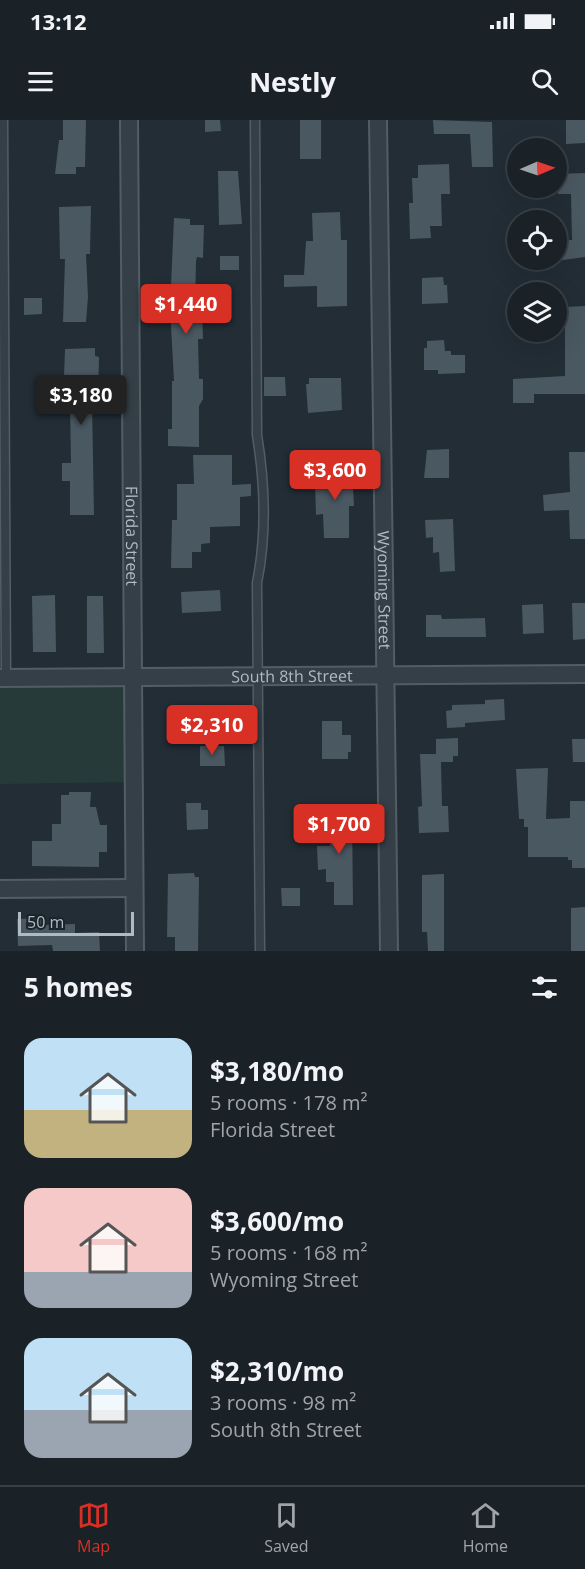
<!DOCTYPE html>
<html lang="en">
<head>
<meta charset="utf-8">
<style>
	body { margin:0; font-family:"Open Sans",sans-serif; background:#272f34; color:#f1f3f6; height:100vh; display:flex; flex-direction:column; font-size:22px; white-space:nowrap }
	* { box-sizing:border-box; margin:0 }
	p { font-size:20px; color:#9fa4a8 }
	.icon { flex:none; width:33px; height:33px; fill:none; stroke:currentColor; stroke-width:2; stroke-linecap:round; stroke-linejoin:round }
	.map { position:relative; height:831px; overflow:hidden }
	.sheet { display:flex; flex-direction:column; background:#1a2228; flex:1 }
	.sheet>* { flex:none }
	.needle { width:39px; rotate:88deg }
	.fabs { position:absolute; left:507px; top:18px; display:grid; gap:12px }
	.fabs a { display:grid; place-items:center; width:60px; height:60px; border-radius:50%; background:#1a2228; box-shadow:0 6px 24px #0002,0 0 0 2px #383f45; font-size:30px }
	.scale { position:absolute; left:18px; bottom:15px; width:116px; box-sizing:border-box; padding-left:6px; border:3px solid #afbac3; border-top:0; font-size:16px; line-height:21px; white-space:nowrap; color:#afbac3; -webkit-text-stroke:4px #1a242b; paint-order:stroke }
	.price { position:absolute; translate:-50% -51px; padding:0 14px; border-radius:6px; background:#d93025; color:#fff; font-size:20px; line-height:39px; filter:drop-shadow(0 2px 3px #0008) }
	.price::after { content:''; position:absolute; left:50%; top:36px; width:18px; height:14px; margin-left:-9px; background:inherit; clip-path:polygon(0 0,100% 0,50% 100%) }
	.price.active { background:#222; color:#fff }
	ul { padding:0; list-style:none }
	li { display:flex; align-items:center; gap:18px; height:150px; padding:0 24px }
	li span { display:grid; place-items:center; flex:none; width:168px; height:120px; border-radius:18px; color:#555 }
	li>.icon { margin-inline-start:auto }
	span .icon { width:72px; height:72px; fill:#fffc; stroke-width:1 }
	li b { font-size:26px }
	h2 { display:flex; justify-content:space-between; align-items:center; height:72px; padding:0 24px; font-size:26px }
	.status { display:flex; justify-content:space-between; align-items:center; height:42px; padding:0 30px; background:#1a2228; direction:ltr }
	.status svg { height:16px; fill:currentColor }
	header { display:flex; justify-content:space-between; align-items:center; height:78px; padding:0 24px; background:#1a2228; font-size:27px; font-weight:700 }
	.dock { display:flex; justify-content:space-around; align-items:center; height:84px; border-top:2px solid #383f45; background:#1a2228; font-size:16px; color:#9fa4a8 }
	.dock a { display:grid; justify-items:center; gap:3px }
	.dock .active { color:#d93025 }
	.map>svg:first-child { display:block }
	.green { fill:#263b39 }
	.building { fill:#4a5862 }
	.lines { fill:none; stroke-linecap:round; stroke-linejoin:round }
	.service-casing { stroke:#525d64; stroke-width:11 }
	.minor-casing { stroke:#525d64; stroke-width:20 }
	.service { stroke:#353f47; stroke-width:8 }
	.minor { stroke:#353f47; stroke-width:16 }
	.labels { text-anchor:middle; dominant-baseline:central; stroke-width:4.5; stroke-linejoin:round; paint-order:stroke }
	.street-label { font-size:16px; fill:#afbac3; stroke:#1a242b }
</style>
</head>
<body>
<div class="status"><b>13:12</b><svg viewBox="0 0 49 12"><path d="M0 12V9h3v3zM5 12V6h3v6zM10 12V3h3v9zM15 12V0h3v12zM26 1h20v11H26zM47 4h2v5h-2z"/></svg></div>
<header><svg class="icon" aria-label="menu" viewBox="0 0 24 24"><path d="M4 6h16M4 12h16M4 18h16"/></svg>Nestly<svg class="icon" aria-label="search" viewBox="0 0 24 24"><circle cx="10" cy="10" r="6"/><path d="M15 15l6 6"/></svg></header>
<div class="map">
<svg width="585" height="831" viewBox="0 0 585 831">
	<rect width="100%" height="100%" fill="#222d36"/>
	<polygon class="green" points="0,558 133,559 134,662 0,664"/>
	<g class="building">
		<polygon points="63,0 86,0 85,47 76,47 76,54 55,54 59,20 63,20"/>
		<polygon points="205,0 220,0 221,11 205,12"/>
		<rect x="300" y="0" width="21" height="39"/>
		<polygon points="433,0 492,2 493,47 472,47 470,14 434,14"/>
		<polygon points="566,0 585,0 585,23 566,24"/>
		<polygon points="449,44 450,74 441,74 442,106 430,106 431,118 410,119 409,83 413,83 412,58 418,58 418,45"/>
		<polygon points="218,51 238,51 242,104 219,105"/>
		<polygon points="585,53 585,137 556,141 556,120 572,120 571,74 558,74 558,54"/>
		<polygon points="91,86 90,134 86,134 88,177 86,202 63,202 65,139 60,139 59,87"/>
		<polygon points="340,92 341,120 347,120 347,186 317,187 317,166 284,167 284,155 304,155 306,121 313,121 312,93"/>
		<polygon points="174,98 190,99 190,105 204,105 203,138 197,137 196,141 195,188 202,188 203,219 198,219 199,259 203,259 203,279 199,286 199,327 168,326 168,309 172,309 172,261 174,261 170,188"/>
		<rect x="220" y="136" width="19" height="14"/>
		<polygon points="443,157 444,165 447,165 448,183 422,184 422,158"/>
		<polygon points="24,178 42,178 42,194 24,195"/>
		<polygon points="585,186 585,274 534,274 534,283 513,283 513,259 565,256 565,187"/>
		<polygon points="444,220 445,231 451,231 451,235 465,235 465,253 438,254 438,250 424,250 424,228 427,228 427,221"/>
		<polygon points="95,228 95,236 99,237 98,280 92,280 92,283 94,395 70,395 70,361 62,361 62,343 71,343 70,284 63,284 65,229"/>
		<polygon points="264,257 285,257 286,276 264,276"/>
		<polygon points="309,258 341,258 342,290 308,293 306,264 309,264"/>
		<polygon points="449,329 449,358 424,358 427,330"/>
		<polygon points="569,332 585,332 585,419 570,419 569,390 544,391 543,375 570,372"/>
		<polygon points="328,334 342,334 342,362 348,362 349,368 353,368 354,386 349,386 349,418 324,418 323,394 316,395 315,363 328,363"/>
		<polygon points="193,335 232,335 232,365 251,364 251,376 240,377 240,406 210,407 210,423 201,424 201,432 192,432 192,448 171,448 172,400 177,400 177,364 194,364"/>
		<polygon points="453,399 455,451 440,452 439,432 433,433 433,417 426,418 425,400"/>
		<polygon points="220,470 221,491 182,493 181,472"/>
		<polygon points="55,475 56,532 33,532 32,476"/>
		<polygon points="87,476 103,476 104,533 87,533"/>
		<polygon points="572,483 585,483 585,519 573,520"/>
		<polygon points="543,484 544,513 523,514 522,485"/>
		<polygon points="426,495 441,495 442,499 485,498 486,517 426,517"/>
		<polygon points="504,579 505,600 465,603 465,607 447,608 446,591 452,590 452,585 485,584 485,580"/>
		<polygon points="322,601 342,601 342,615 351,615 351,632 348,632 348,639 322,639"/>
		<polygon points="458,618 458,636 453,636 453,642 441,642 442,686 448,686 449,712 419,713 418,687 422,686 420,634 436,634 436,619"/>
		<polygon points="572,619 585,619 585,642 573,642"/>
		<polygon points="200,626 224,626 225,646 200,646"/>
		<polygon points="548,648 546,699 570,698 570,681 585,681 585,748 572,748 572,740 568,740 568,737 528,737 528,707 524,707 524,699 519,699 516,649"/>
		<polygon points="69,672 91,672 90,687 96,687 100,705 107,705 107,732 99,732 99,747 32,746 32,721 52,721 52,704 61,704 61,675 69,675"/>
		<polygon points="186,683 201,683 201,690 208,690 208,709 187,710"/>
		<polygon points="330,684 345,684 345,692 352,692 353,785 334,785 334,762 326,762 326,749 318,750 317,726 330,726"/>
		<polygon points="194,753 195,757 199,757 198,831 175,831 175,817 167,817 168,754"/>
		<polygon points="444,754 444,831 428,831 427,812 422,812 422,755"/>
		<polygon points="281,768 300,768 300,786 282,786"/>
		<polygon points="585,787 585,831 571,831 571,788"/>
		<polygon points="44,798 45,805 75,804 75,813 99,812 100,831 53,831 52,825 18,826 17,799"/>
	</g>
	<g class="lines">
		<defs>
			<g id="service">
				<polyline points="3,0 6,558"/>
				<path d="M 255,0 L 257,315 C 265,364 267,413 257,463 L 260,831"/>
			</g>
			<g id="minor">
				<path id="s1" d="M 129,0 L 135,831"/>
				<path id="s2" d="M 378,0 L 389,831"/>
				<path id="s3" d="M 0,558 L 585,554"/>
				<polyline points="0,769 134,768"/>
			</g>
		</defs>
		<use href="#service" class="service-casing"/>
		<use href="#minor" class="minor-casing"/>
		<use href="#service" class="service"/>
		<use href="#minor" class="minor"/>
	</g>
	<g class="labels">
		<g class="street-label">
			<text stroke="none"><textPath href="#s1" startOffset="416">Florida Street</textPath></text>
			<text stroke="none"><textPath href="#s2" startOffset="470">Wyoming Street</textPath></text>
			<text stroke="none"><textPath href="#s3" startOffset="292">South 8th Street</textPath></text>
		</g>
	</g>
</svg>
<div class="fabs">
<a><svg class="needle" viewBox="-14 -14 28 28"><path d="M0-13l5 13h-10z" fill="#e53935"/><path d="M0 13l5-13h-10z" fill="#9fa4a8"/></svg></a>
<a><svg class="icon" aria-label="locate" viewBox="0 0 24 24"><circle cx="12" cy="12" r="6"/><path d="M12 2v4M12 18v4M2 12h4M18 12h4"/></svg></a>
<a><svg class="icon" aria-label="layers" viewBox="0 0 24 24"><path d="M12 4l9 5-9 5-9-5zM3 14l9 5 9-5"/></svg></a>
</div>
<div class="scale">50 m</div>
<b class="price" style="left:186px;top:215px">$1,440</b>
<b class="price active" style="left:81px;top:306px">$3,180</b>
<b class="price" style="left:335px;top:381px">$3,600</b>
<b class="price" style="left:212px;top:636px">$2,310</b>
<b class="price" style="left:339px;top:735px">$1,700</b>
</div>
<section class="sheet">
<h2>5 homes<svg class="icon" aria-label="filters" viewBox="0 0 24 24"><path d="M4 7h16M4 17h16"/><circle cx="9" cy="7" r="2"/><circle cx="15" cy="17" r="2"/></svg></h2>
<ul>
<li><span style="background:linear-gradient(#bfe0f5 60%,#c2b280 0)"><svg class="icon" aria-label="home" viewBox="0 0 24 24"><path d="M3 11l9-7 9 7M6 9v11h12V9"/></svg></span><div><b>$3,180/mo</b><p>5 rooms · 178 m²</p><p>Florida Street</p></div></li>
<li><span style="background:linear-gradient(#f6c9c9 70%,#9aa5b1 0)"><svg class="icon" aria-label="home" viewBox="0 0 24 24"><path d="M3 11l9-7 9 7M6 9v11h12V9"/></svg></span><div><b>$3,600/mo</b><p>5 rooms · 168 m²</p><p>Wyoming Street</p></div></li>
<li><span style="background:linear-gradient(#bfe0f5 60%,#9aa5b1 0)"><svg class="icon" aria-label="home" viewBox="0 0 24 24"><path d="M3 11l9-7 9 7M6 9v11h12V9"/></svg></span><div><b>$2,310/mo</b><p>3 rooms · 98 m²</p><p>South 8th Street</p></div></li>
</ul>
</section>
<nav class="dock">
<a class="active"><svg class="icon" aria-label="map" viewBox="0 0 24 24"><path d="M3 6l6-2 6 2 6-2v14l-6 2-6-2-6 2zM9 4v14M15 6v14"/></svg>Map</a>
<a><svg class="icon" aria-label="saved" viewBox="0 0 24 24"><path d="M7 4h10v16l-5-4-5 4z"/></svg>Saved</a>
<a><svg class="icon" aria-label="home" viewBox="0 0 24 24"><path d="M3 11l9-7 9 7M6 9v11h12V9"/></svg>Home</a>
</nav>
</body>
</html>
